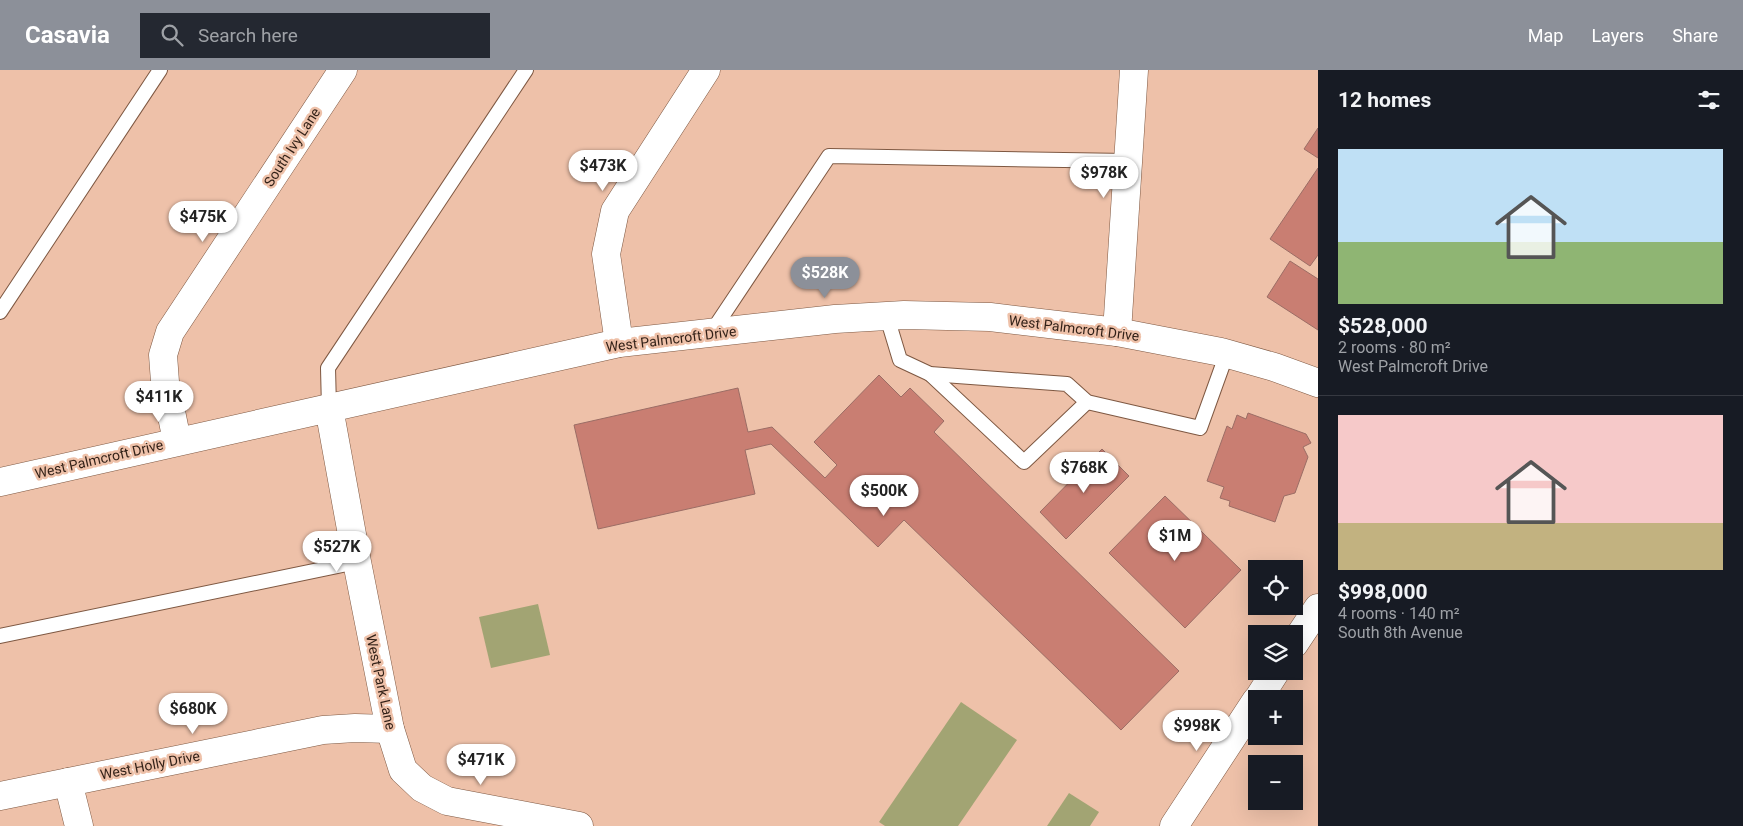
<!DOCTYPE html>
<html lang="en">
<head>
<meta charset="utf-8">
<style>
	body { margin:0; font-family:Roboto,sans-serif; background:#242831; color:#f1f3f6; height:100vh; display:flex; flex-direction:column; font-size:19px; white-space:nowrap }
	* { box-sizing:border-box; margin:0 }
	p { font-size:16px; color:#9ea1a6 }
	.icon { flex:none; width:28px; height:28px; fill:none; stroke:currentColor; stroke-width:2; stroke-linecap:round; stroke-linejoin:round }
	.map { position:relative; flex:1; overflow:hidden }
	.sheet { display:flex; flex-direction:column; background:#171b24; width:425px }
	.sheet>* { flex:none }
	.tools { position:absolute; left:1248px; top:490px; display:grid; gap:10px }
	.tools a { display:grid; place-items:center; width:55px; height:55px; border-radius:0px; background:#171b24; box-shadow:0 5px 20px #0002; font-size:25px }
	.price { position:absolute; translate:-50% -42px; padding:0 11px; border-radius:18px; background:#fff; color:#222; font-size:16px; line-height:32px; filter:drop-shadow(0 1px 2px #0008) }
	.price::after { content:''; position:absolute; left:50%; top:30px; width:15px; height:11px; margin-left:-8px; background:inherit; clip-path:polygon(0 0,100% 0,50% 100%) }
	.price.selected { background:#8c9099; color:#fff }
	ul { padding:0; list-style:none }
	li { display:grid; align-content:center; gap:10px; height:265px; padding:0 20px }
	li+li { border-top:1px solid #363941 }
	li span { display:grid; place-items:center; height:155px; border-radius:0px; color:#555 }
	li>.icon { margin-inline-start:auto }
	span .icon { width:90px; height:90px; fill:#fffc; stroke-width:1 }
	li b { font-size:21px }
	h2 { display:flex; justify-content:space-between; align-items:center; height:60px; padding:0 20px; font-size:21px }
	header { display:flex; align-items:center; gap:30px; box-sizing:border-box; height:70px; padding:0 25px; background:#8c9099; color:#fff }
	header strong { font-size:24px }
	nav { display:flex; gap:28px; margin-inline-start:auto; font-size:18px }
	.search { width:350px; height:45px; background:#242831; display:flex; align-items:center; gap:12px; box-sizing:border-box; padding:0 18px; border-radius:0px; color:#9ea1a6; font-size:19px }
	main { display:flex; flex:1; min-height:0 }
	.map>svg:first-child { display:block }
	.green { fill:#a2a473 }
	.building { fill:#c97e72; stroke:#9b6d65 }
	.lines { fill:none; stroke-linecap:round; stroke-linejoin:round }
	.service-casing { stroke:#7e5842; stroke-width:16 }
	.minor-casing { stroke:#7e5842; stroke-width:29 }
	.tertiary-casing { stroke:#7e5842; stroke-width:29 }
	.service { stroke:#fff; stroke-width:14 }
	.minor { stroke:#fff; stroke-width:28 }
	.tertiary { stroke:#fff; stroke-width:28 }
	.labels { text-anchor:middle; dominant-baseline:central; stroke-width:5; stroke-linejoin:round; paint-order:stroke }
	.street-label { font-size:14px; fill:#301f16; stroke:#eec1a9 }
</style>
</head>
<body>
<header>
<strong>Casavia</strong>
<div class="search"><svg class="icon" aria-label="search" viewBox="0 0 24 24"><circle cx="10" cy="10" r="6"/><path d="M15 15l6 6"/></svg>Search here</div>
<nav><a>Map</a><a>Layers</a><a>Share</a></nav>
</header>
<main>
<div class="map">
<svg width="1318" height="756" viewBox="0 0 1318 756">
	<rect width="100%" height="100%" fill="#eec1a9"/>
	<g class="green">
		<polygon points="538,534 550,585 491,598 479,547"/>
		<polygon points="961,632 1017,670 958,756 885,756 879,752"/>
		<polygon points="1069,723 1099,742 1090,756 1047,756"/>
	</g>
	<g class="building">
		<polygon points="1318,58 1318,88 1304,79"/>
		<polygon points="1318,98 1318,185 1310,196 1270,169"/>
		<polygon points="1290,191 1318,209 1318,260 1267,227"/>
		<polygon points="879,305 901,327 910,318 944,351 934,362 1179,601 1121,660 904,450 878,477 771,374 745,380 755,424 598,459 574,355 738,318 748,362 772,357 825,408 837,395 814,372"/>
		<polygon points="1248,343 1306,364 1311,373 1303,377 1308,387 1295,423 1284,426 1275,452 1229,436 1230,431 1220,428 1224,417 1207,411 1227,356 1232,359 1237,345 1246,349"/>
		<polygon points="1102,379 1129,406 1066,469 1040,442"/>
		<polygon points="1165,426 1241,500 1185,558 1109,483"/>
	</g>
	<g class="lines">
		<defs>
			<g id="service">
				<polyline points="0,242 160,0"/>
				<polyline points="887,247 900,290 930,304 1067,314 1087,332 1200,358 1227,283"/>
				<polyline points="711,263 829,86 1128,91"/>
				<polyline points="930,304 1024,392 1087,332"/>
				<polyline points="329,338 328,298 526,0"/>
				<polyline points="0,566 357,492"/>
			</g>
			<g id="minor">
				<polyline points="1117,262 1134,0"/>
				<polyline points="619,273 606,184 615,141 706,0"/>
				<polyline points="329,338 357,492 390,659 403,700 422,718 447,731 579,756"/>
				<polyline points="177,371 165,312 163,285 170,262 343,0"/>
				<polyline points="68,712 79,756"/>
				<polyline points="0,726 323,660 355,658 390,659"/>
			</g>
			<g id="tertiary">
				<polyline points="0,412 619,273 835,249 904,245 990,247 1117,262 1221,282 1274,297 1318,313"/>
				<polyline points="1294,574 1318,538"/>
				<polyline points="1258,629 1276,601"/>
				<polyline points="1174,756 1256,631"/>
			</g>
		</defs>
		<use href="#service" class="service-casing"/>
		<use href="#minor" class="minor-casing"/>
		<use href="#tertiary" class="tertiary-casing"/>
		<use href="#service" class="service"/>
		<use href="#minor" class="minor"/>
		<use href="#tertiary" class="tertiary"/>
	</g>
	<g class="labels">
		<g class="street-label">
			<text transform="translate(292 77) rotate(-57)">South Ivy Lane</text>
			<text transform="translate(1074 258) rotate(7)">West Palmcroft Drive</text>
			<text transform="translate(671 269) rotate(-7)">West Palmcroft Drive</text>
			<text transform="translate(99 389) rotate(-13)">West Palmcroft Drive</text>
			<text transform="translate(381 612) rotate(78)">West Park Lane</text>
			<text transform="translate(150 695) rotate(-11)">West Holly Drive</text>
		</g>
	</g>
</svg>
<div class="tools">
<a><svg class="icon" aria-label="locate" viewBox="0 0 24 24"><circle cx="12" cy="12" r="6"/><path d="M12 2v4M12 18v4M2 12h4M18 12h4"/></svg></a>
<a><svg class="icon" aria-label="layers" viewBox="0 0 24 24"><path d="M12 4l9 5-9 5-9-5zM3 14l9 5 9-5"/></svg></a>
<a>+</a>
<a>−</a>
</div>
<b class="price" style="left:603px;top:122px">$473K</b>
<b class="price" style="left:1104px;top:129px">$978K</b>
<b class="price" style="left:203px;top:173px">$475K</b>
<b class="price selected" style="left:825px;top:229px">$528K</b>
<b class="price" style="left:159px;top:353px">$411K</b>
<b class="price" style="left:1084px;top:424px">$768K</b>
<b class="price" style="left:884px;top:447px">$500K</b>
<b class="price" style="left:1175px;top:492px">$1M</b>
<b class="price" style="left:337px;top:503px">$527K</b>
<b class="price" style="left:193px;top:665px">$680K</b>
<b class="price" style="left:1197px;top:682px">$998K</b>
<b class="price" style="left:481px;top:716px">$471K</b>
</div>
<section class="sheet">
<h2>12 homes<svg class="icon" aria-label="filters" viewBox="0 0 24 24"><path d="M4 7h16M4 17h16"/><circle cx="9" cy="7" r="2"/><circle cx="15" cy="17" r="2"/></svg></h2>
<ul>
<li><span style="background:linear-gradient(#bfe0f5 60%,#8fb573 0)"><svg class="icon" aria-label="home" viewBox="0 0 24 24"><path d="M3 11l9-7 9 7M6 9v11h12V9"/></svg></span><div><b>$528,000</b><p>2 rooms · 80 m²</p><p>West Palmcroft Drive</p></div></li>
<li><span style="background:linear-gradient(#f6c9c9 70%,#c2b280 0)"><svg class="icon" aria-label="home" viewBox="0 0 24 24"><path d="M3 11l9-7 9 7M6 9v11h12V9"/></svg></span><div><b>$998,000</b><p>4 rooms · 140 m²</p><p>South 8th Avenue</p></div></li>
</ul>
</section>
</main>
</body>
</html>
